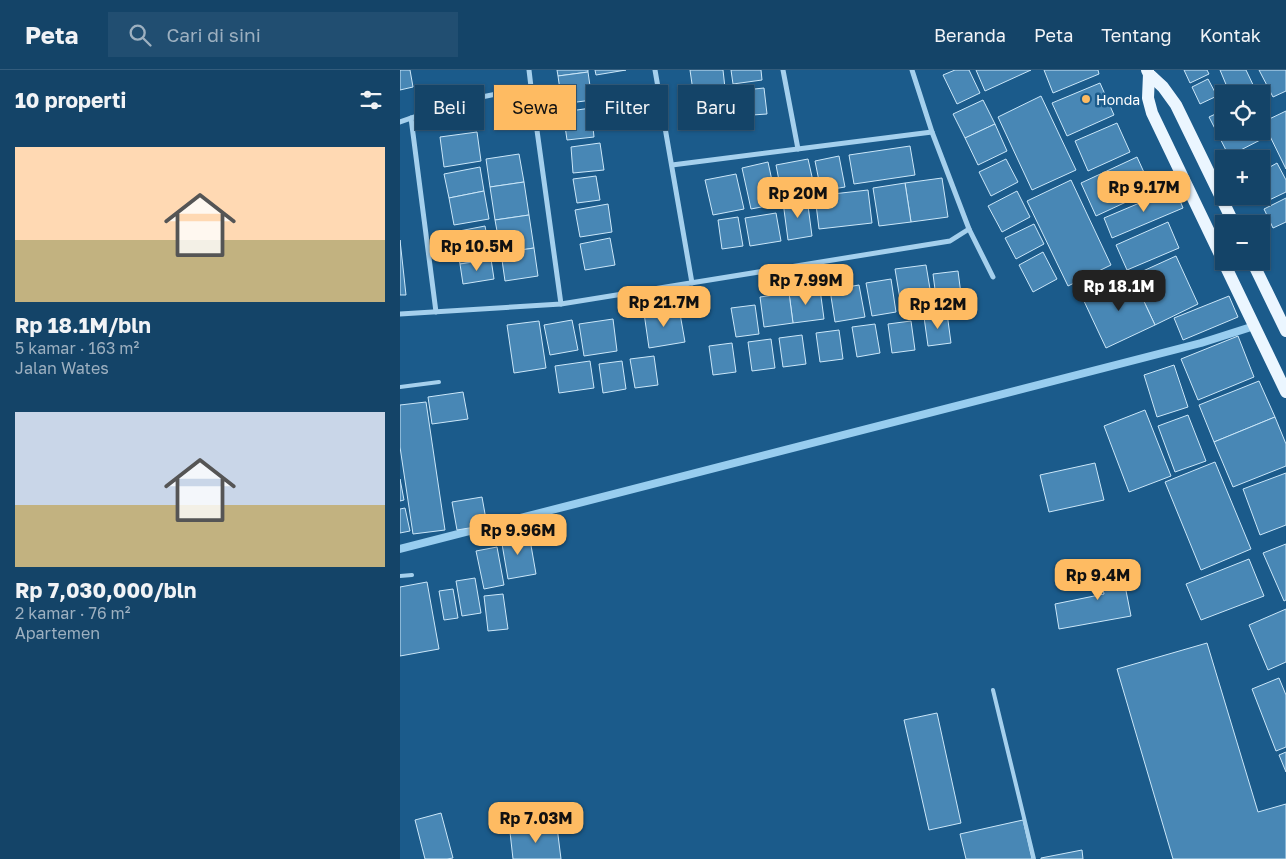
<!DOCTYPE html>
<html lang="id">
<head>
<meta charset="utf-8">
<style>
	body { margin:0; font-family:"Golos Text",sans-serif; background:#214e71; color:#f1f3f6; height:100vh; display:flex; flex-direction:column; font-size:19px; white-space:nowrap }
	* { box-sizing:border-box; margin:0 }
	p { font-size:16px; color:#9db0c0 }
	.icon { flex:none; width:28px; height:28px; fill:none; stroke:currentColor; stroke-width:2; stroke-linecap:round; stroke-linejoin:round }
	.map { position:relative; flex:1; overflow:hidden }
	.details { display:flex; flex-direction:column; background:#144468; width:400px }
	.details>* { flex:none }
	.top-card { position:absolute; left:15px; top:15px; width:475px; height:45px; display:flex; gap:10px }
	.fabs { position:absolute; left:815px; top:15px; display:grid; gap:10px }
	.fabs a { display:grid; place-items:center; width:55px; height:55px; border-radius:0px; background:#144468; box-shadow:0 1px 4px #0004,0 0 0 1px #335c7c; font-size:25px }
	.price { position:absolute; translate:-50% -42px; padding:0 11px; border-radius:10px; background:#febb62; color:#111; font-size:16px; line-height:32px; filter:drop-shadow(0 1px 2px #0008) }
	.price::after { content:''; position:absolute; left:50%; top:30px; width:15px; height:11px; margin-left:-8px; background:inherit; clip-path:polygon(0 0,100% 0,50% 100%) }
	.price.current { background:#222; color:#fff }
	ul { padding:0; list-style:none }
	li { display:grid; align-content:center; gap:10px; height:265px; padding:0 15px }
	li span { display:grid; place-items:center; height:155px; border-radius:0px; color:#555 }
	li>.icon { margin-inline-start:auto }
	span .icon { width:90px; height:90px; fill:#fffc; stroke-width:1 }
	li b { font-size:21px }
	h2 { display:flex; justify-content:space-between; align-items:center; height:60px; padding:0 15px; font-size:21px }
	.chip { padding:0 18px; border-radius:0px; background:#144468; box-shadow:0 1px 4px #0004,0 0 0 1px #335c7c; font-size:18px; line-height:45px }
	.chip.current { background:#febb62; color:#111 }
	header { display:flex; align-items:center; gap:30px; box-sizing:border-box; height:70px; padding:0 25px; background:#144468; border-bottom:1px solid #335c7c }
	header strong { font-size:24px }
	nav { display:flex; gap:28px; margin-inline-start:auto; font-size:18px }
	.search { width:350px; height:45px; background:#214e71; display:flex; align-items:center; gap:12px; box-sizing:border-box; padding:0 18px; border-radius:0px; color:#9db0c0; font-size:19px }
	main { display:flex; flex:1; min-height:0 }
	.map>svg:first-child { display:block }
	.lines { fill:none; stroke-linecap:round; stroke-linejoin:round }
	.stream { stroke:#98cdef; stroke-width:8 }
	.building { fill:#4887b5; stroke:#cbe7f9 }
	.service { stroke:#a5d0ed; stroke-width:4 }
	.minor { stroke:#a5d0ed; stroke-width:5 }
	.primary { stroke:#ebf6ff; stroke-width:12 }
	.poi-dot { fill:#febb62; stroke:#1b5b8b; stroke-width:2 }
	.labels { text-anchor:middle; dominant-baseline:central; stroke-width:5; stroke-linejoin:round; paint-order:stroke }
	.poi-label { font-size:14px; fill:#fff; stroke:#1b5b8b; text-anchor:start }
</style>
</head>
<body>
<header>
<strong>Peta</strong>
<div class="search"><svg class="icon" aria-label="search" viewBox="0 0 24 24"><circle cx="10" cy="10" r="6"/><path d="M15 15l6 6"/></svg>Cari di sini</div>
<nav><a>Beranda</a><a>Peta</a><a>Tentang</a><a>Kontak</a></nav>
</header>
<main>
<section class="details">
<h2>10 properti<svg class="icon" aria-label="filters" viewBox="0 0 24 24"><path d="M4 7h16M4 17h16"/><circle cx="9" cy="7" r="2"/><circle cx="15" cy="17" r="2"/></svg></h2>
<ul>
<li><span style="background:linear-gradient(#ffd9b3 60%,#c2b280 0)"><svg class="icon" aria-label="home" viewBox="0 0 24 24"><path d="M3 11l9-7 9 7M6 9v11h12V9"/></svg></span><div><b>Rp 18.1M/bln</b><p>5 kamar · 163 m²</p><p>Jalan Wates</p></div></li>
<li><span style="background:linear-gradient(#c9d6e8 60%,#c2b280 0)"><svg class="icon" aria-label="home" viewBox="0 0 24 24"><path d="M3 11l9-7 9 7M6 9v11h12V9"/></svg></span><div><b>Rp 7,030,000/bln</b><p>2 kamar · 76 m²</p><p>Apartemen</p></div></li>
</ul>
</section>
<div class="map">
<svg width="886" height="789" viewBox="0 0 886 789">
	<rect width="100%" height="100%" fill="#1b5b8b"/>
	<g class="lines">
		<polyline class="stream" points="0,479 801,273 848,258"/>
	</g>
	<g class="building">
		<polygon points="0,0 10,0 13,17 0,20"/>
		<polygon points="157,0 188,0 188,2 158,6"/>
		<polygon points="195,0 226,0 196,5"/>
		<polygon points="290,0 323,0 325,18 293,21"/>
		<polygon points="331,0 361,0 362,10 333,14"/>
		<polygon points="555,0 569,0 580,23 557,34 543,5"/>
		<polygon points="576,0 631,0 585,21"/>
		<polygon points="644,0 698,0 699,4 653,23"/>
		<polygon points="784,0 807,0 809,4 790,13"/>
		<polygon points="820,0 846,0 856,21 850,24 830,24"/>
		<polygon points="859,0 886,0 886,21 873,27"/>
		<polygon points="188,2 192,30 162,34 158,6"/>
		<polygon points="808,9 817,26 800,34 792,17"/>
		<polygon points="700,13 714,45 667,66 652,33"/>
		<polygon points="364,18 367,44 338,46 335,21"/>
		<polygon points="327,25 331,47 303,52 299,29"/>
		<polygon points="641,26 676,100 632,120 598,47"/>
		<polygon points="583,30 595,54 565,68 553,44"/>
		<polygon points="191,38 194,67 167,70 163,42"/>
		<polygon points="824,40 824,61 861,61 861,53 868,66 829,86 809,47"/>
		<polygon points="886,41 886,99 863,52"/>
		<polygon points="717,53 730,82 688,101 675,71"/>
		<polygon points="595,54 607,81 578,95 565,68"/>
		<polygon points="77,62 81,91 44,97 40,67"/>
		<polygon points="200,73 204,100 173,103 171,77"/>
		<polygon points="510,76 515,105 454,114 449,85"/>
		<polygon points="119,84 124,112 90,117 86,89"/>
		<polygon points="439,86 445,117 421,121 415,91"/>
		<polygon points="737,87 752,120 696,146 681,113"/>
		<polygon points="408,89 415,120 382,126 376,95"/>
		<polygon points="606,89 618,112 591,126 579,102"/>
		<polygon points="368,92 377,134 351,139 342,98"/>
		<polygon points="877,93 886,110 886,122 863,133 860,126 861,126 861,102"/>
		<polygon points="80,97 84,121 49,128 44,104"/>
		<polygon points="336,104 344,139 313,145 305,110"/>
		<polygon points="196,106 200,130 177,133 173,109"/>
		<polygon points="542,108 548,147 511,152 505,113"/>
		<polygon points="671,110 711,195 668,216 627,131"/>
		<polygon points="124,112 129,145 95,150 90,117"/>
		<polygon points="505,113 511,152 479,156 473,118"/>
		<polygon points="775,118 783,138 712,168 704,148"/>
		<polygon points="468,120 472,153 419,159 415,126"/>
		<polygon points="84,121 89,149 54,155 49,128"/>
		<polygon points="617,121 630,147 602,162 588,136"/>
		<polygon points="407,128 412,166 388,170 383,132"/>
		<polygon points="886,128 886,152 873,158 864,139"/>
		<polygon points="208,134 212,162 180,167 175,140"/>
		<polygon points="376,143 381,171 350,176 345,148"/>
		<polygon points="129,145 134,178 101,183 95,150"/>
		<polygon points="338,147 343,176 322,179 318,150"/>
		<polygon points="768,152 779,178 727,200 716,175"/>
		<polygon points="634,154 644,174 616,189 605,168"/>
		<polygon points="85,156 91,189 60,194 54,162"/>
		<polygon points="210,168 215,195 185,200 180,174"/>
		<polygon points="0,170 6,225 0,225"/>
		<polygon points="134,178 138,206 105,211 101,183"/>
		<polygon points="643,182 657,209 633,222 619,195"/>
		<polygon points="776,186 798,234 755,255 732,206"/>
		<polygon points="91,189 94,209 63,214 60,194"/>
		<polygon points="526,195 532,231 501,235 495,199"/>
		<polygon points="558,201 562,232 537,235 533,204"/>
		<polygon points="732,206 755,255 706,278 683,229"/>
		<polygon points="491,209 496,242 472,246 466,213"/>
		<polygon points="459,215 465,247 435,252 430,220"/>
		<polygon points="420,219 424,249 393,253 389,223"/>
		<polygon points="389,223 393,253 364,257 360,227"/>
		<polygon points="829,226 838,247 783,270 774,248"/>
		<polygon points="355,235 359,264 336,267 331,238"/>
		<polygon points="279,238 285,272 249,278 244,243"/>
		<polygon points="547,243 551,273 528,276 524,247"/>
		<polygon points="213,249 217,281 184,286 179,254"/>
		<polygon points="172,250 178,280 150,285 144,255"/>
		<polygon points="139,251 146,298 114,303 107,255"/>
		<polygon points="511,251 515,280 492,283 488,254"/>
		<polygon points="475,254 480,283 457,287 452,257"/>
		<polygon points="439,260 443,289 420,292 416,263"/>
		<polygon points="402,265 406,294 383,297 379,268"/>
		<polygon points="838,266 854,307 798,330 781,289"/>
		<polygon points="371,269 375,298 352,301 348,272"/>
		<polygon points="332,273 336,302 313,305 309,276"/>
		<polygon points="254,286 258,315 235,318 230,289"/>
		<polygon points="190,291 194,318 159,323 155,296"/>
		<polygon points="222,291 226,319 203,323 199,294"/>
		<polygon points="774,295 788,337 757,347 744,305"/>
		<polygon points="859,311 875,347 814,372 799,335"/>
		<polygon points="63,322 68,349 32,354 28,327"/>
		<polygon points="26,332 45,460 13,464 0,377 0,335"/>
		<polygon points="745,340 771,406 729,422 704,356"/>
		<polygon points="788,345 806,391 775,402 758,356"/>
		<polygon points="875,347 886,374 886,396 833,417 814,372"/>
		<polygon points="815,392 851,479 801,500 765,412"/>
		<polygon points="695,393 704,430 649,442 640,405"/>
		<polygon points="886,403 886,455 860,465 843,419"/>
		<polygon points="0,409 4,430 0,431"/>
		<polygon points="82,427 87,455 57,460 52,432"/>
		<polygon points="5,438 10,461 0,463 0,439"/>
		<polygon points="129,464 136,504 108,509 101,468"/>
		<polygon points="886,474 886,530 884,531 863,483"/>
		<polygon points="97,477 104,515 84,519 76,481"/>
		<polygon points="849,489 864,526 801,550 786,514"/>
		<polygon points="720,490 731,546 659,559 655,534 704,524 698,494"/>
		<polygon points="75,508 81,543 62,546 56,511"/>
		<polygon points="27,512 39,579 0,586 0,517"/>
		<polygon points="53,519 58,548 44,550 39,521"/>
		<polygon points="103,524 108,559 88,561 84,526"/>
		<polygon points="886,539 886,592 868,600 849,555"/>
		<polygon points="807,573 858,742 886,734 886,789 773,789 717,599"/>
		<polygon points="879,608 886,625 886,677 876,681 852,619"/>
		<polygon points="537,643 561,753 529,760 504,650"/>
		<polygon points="886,682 886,702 879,685"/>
		<polygon points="41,743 53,788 47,789 25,789 15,750"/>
		<polygon points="623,750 632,789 566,789 560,764"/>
		<polygon points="157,757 161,789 113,789 110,762"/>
		<polygon points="682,780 683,789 641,789 641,788"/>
	</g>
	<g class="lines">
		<g class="service">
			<polyline points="0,317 39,312"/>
			<polyline points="0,506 12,505"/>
			<polyline points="593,620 634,789"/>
		</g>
		<g class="minor">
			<polyline points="129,0 131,17"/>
			<polyline points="255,0 292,213"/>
			<polyline points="383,0 398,79"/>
			<polyline points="512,0 532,62 569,159"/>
			<polyline points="11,48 36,242"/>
			<polyline points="0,52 57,32 131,17 161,234"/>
			<polyline points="272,95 532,62"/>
			<polyline points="0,244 161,234 550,171 569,159 593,207"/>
		</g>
		<g class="primary">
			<polyline points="747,0 749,4 763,17 776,35 834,154"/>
			<polyline points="749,4 748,28 752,43 886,322"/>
			<polyline points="852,191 886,261"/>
		</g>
	</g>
	<circle class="poi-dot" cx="686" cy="29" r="5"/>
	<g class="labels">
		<g class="poi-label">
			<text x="696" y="29">Honda</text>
		</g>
	</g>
</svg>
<div class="fabs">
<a><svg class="icon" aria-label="locate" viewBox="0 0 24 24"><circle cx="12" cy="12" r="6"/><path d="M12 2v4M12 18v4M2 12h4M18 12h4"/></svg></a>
<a>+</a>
<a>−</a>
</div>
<b class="price" style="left:744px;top:143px">Rp 9.17M</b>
<b class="price" style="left:398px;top:149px">Rp 20M</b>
<b class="price" style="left:77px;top:202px">Rp 10.5M</b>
<b class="price" style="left:406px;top:236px">Rp 7.99M</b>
<b class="price current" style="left:719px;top:242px">Rp 18.1M</b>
<b class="price" style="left:264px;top:258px">Rp 21.7M</b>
<b class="price" style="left:538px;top:260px">Rp 12M</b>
<b class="price" style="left:118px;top:486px">Rp 9.96M</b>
<b class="price" style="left:698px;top:531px">Rp 9.4M</b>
<b class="price" style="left:136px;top:774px">Rp 7.03M</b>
<div class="top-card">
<a class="chip">Beli</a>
<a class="chip current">Sewa</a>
<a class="chip">Filter</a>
<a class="chip">Baru</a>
</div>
</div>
</main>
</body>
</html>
